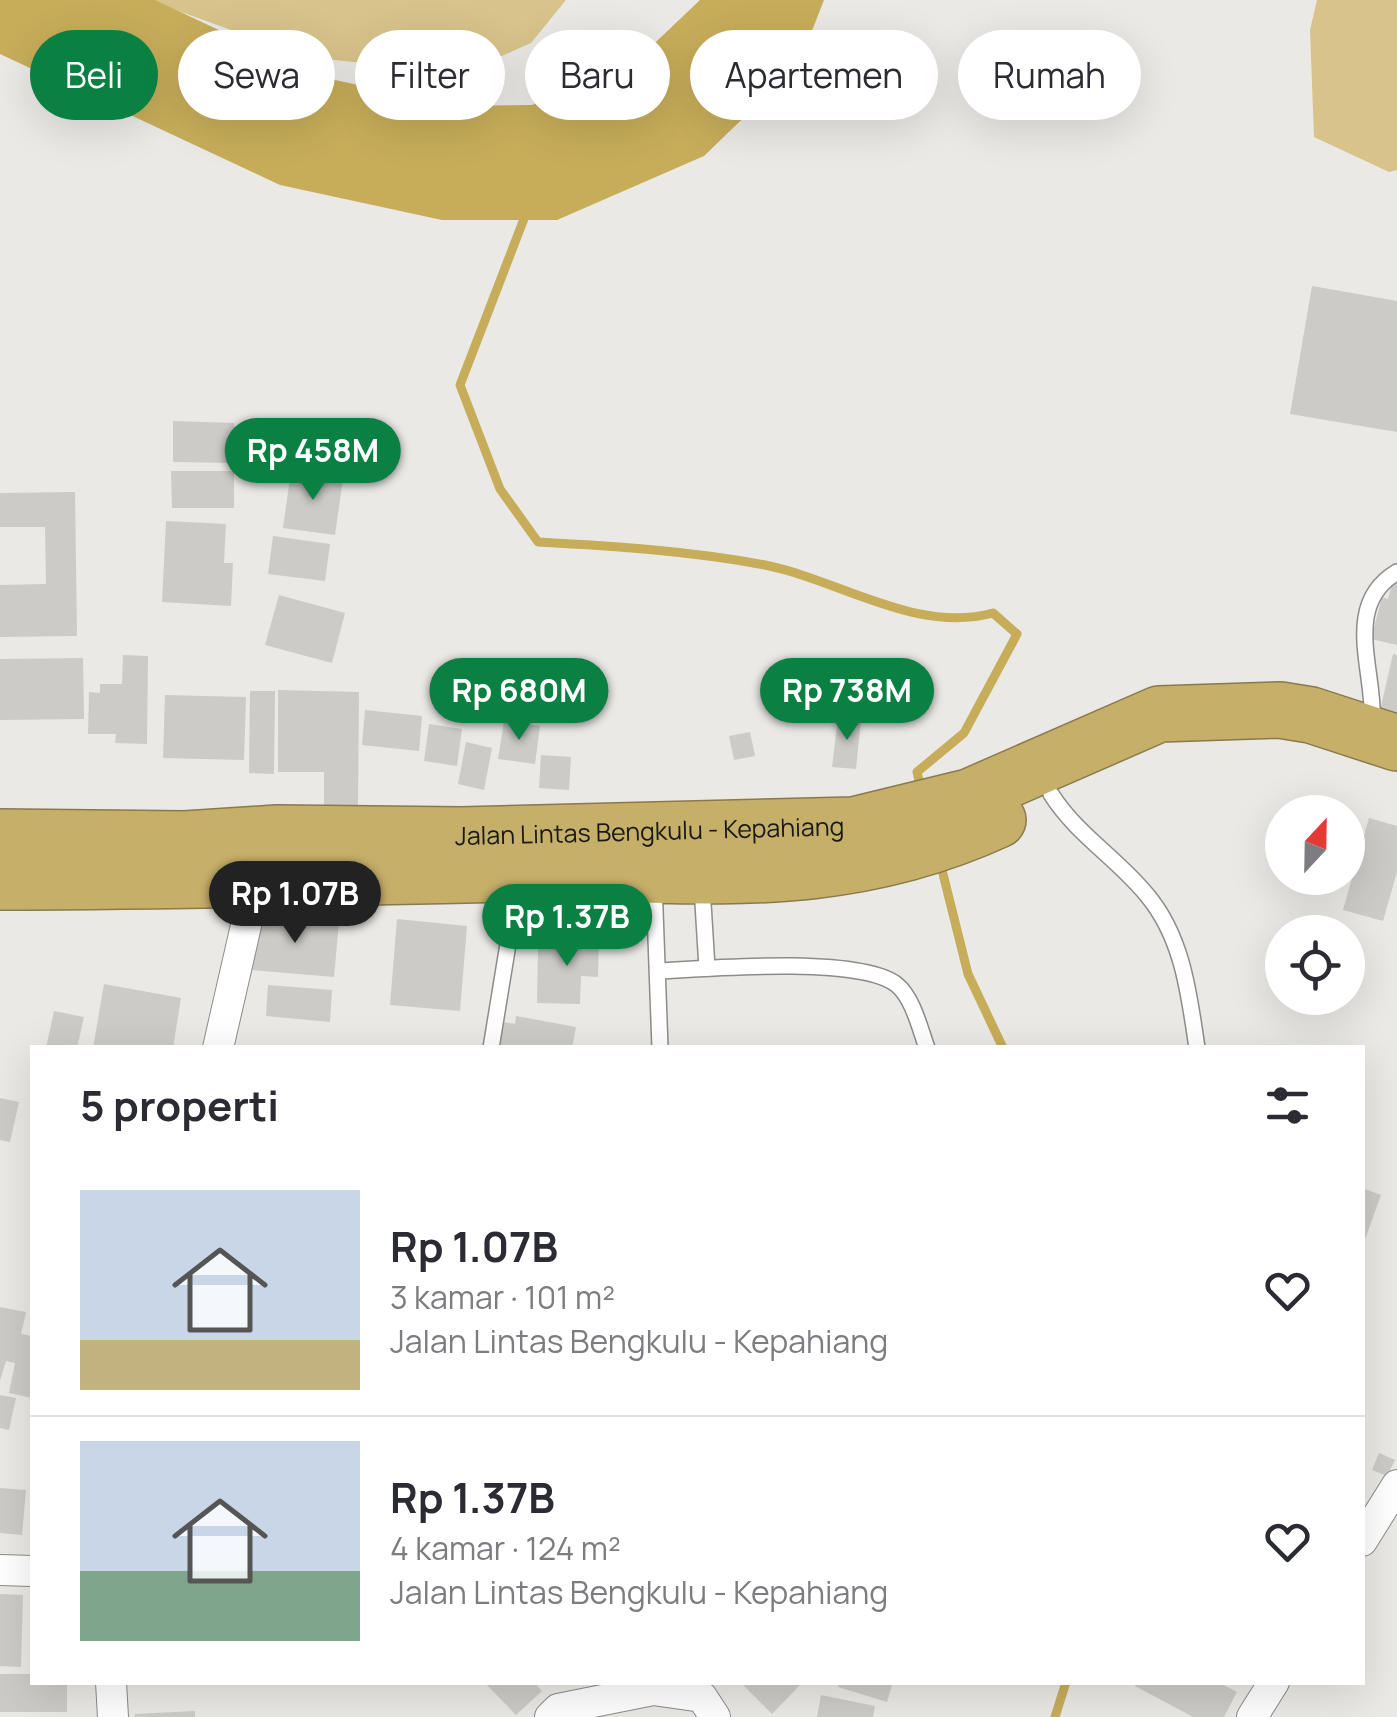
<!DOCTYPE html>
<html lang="id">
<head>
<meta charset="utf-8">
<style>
	body { margin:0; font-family:Manrope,sans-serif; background:#f7f7f7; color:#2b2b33; height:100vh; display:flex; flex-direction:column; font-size:38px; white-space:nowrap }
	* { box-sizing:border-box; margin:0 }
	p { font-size:32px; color:#7c7c81 }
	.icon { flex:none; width:55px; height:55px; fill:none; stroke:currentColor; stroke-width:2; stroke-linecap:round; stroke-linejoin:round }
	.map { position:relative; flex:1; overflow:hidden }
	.side { position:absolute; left:30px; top:1045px; width:1335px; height:640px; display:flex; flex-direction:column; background:#fff; border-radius:0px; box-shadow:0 10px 40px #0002 }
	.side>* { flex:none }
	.top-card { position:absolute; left:30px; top:30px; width:1338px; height:90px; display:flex; gap:20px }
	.needle { width:65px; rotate:22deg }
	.buttons { position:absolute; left:1265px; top:795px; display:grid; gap:20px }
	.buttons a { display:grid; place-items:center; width:100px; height:100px; border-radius:50%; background:#fff; box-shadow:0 10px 40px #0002; font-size:50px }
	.price { position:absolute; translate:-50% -85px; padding:0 22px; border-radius:35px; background:#0b8043; color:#fff; font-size:32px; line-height:65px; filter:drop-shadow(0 2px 5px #0008) }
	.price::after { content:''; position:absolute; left:50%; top:60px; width:30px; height:22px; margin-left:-15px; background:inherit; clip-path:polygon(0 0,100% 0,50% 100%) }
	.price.selected { background:#222; color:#fff }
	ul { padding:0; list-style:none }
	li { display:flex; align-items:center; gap:30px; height:250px; padding:0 50px }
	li+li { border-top:2px solid #e1e1e2 }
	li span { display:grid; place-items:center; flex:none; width:280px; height:200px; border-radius:0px; color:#555 }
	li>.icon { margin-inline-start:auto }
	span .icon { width:120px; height:120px; fill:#fffc; stroke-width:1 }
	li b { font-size:42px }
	h2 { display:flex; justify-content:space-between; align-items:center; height:120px; padding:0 50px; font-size:42px }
	.chip { padding:0 35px; border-radius:45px; background:#fff; box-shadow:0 10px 40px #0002; font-size:35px; line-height:90px }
	.chip.selected { background:#0b8043; color:#fff }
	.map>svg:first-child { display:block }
	.green { fill:#d8c48a }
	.water { fill:#c7ad5a }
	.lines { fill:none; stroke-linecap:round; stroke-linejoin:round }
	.stream { stroke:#c7ad5a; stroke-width:9 }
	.building { fill:#cccbc7 }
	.lane-casing { stroke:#8d8c88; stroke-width:18 }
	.street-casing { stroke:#8d8c88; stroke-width:32 }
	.highway-casing { stroke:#897a4c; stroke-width:58 }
	.lane { stroke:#fff; stroke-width:15 }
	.street { stroke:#fff; stroke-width:30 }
	.highway { stroke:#c6af69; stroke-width:55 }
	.labels { text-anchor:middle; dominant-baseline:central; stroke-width:9; stroke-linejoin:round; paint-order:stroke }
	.street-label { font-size:25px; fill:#191917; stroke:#eae9e5 }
</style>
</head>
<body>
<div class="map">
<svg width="1397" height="1717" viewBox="0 0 1397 1717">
	<rect width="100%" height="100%" fill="#eae9e5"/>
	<g class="green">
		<polygon points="148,0 566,0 531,43 448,80 401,67 306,57"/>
		<polygon points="1317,0 1397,0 1397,170 1389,172 1314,137 1310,30"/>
	</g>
	<polygon class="water" points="0,0 155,0 317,76 454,106 532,105 638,59 700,0 824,0 799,64 704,156 557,220 442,220 280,185 0,54"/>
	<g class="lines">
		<g class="stream">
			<path d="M 527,211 L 460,385 L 500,489 L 538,542 C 613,546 691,551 765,565 C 840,580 916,634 993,613 L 1017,634 L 964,733 L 917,772 L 921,789"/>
			<polyline points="940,862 968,974 1003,1048"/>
			<polyline points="1055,1717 1066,1682"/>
		</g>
	</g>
	<g class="building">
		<polygon points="1312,286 1397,301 1397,432 1290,414"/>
		<polygon points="173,421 234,423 233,463 173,462"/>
		<polygon points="171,471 234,471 234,508 172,508"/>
		<polygon points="291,471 343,479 335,535 283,528"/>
		<polygon points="75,492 77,636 0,637 0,585 46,584 45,527 0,527 0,493"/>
		<polygon points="166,521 226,524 224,563 233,563 231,606 162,602"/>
		<polygon points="273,536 330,544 325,581 268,574"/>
		<polygon points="1393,579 1397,580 1397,645 1371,639 1382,597 1388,599"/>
		<polygon points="279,595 345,613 332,663 265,645"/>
		<polygon points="1393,654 1397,655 1397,719 1379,715"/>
		<polygon points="123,655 148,656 147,744 115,743 116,734 88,734 89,692 100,693 100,684 122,684"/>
		<polygon points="83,658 84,719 0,720 0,659"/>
		<polygon points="510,675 543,677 540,710 508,707"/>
		<polygon points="278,690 359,692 358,805 324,805 324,772 278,772"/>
		<polygon points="250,691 275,691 274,774 249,773"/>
		<polygon points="165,695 246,697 244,760 163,758"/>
		<polygon points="365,710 422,716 419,751 362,745"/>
		<polygon points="838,717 861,719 856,769 832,767"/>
		<polygon points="504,721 540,726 535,764 498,759"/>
		<polygon points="429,724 462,729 457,766 424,761"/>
		<polygon points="750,732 755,756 734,760 729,736"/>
		<polygon points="466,742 492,748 484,790 458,784"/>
		<polygon points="541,755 571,757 569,790 539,788"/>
		<polygon points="1369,818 1397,826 1397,872 1383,921 1343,910"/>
		<polygon points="256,915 339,922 334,977 252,970"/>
		<polygon points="397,919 467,926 460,1011 390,1005"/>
		<polygon points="567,933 599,934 598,977 581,976 580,1004 537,1003 538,949 566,949"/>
		<polygon points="104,984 181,998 173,1048 93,1048"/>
		<polygon points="268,985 332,990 330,1022 266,1016"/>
		<polygon points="54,1011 84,1017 77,1048 46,1048"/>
		<polygon points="516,1016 576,1027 572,1048 498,1048 503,1022 515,1024"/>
		<polygon points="0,1098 19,1102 10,1142 0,1140"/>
		<polygon points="1362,1188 1381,1195 1363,1245 1362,1245"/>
		<polygon points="0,1307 26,1312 21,1334 32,1336 32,1398 9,1393 15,1363 6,1361 0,1381"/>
		<polygon points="0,1395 16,1398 9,1430 0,1428"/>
		<polygon points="1379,1453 1395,1460 1387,1476 1372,1470"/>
		<polygon points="0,1488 26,1490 22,1535 0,1533"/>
		<polygon points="0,1594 23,1595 21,1667 0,1666"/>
		<polygon points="0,1674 32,1674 32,1682 67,1682 67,1712 0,1712"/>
		<polygon points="484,1682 534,1682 542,1691 516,1715"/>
		<polygon points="740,1682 803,1682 772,1714"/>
		<polygon points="839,1682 893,1682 887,1702 838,1687"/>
		<polygon points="1137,1682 1218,1682 1237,1692 1224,1717 1193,1717 1135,1686"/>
		<polygon points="821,1695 875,1706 873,1717 817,1717"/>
		<polygon points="195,1711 195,1717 135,1717 135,1714"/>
	</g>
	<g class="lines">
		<defs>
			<g id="lane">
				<path d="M 1372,726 C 1377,675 1340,606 1397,572"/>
				<path d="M 1051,794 C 1077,835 1117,858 1147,895 C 1183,938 1189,994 1197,1048"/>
				<polyline points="654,883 660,1048"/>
				<polyline points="702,887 707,968"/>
				<path d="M 661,971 C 710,968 861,956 897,985 C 913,998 920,1029 927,1048"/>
				<polyline points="491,1048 518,883"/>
			</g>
			<g id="street">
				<polyline points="218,1048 256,882"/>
				<polyline points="1362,1541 1397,1485"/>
				<polyline points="0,1570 32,1571"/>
				<polyline points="111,1682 113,1717"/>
				<polyline points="550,1717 558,1709 653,1690 702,1697 715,1717"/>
				<polyline points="1252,1717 1274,1682"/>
			</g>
			<g id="highway">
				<path id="s1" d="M 0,837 L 185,839 L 277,833 L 461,835 L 854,825 L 969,797 L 1159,714 L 1280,710 L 1311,715 L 1397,743"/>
				<path d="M 0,882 C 172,881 343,878 515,874 C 691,871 830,897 998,820"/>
			</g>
		</defs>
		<use href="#lane" class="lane-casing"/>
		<use href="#street" class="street-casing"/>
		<use href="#highway" class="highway-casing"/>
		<use href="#lane" class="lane"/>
		<use href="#street" class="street"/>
		<use href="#highway" class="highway"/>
	</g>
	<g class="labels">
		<g class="street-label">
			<text stroke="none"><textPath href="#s1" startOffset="650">Jalan Lintas Bengkulu - Kepahiang</textPath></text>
		</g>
	</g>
</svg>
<div class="buttons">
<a><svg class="needle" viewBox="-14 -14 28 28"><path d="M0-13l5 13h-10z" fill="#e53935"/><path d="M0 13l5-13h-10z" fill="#7c7c81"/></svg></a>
<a><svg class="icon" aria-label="locate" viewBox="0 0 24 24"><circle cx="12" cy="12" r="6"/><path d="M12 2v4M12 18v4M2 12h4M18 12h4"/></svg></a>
</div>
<b class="price" style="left:313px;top:503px">Rp 458M</b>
<b class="price" style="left:519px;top:743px">Rp 680M</b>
<b class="price" style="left:847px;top:743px">Rp 738M</b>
<b class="price selected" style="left:295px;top:946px">Rp 1.07B</b>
<b class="price" style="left:567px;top:969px">Rp 1.37B</b>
<div class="top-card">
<a class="chip selected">Beli</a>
<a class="chip">Sewa</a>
<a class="chip">Filter</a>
<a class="chip">Baru</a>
<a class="chip">Apartemen</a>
<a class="chip">Rumah</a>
</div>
<section class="side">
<h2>5 properti<svg class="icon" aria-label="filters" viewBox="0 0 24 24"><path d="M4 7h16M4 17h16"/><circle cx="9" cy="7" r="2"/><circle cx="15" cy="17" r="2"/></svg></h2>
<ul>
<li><span style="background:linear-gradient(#c9d6e8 75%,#c2b280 0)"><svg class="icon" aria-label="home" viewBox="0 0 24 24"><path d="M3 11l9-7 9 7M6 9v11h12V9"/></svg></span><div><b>Rp 1.07B</b><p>3 kamar · 101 m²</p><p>Jalan Lintas Bengkulu - Kepahiang</p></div><svg class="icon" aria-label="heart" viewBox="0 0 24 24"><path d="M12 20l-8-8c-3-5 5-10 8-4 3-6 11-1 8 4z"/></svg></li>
<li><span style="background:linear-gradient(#c9d6e8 65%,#7fa58c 0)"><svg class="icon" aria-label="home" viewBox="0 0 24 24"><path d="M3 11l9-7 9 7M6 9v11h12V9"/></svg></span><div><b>Rp 1.37B</b><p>4 kamar · 124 m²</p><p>Jalan Lintas Bengkulu - Kepahiang</p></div><svg class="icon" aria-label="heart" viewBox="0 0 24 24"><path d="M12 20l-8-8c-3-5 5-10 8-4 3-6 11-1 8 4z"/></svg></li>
</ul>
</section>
</div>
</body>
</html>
